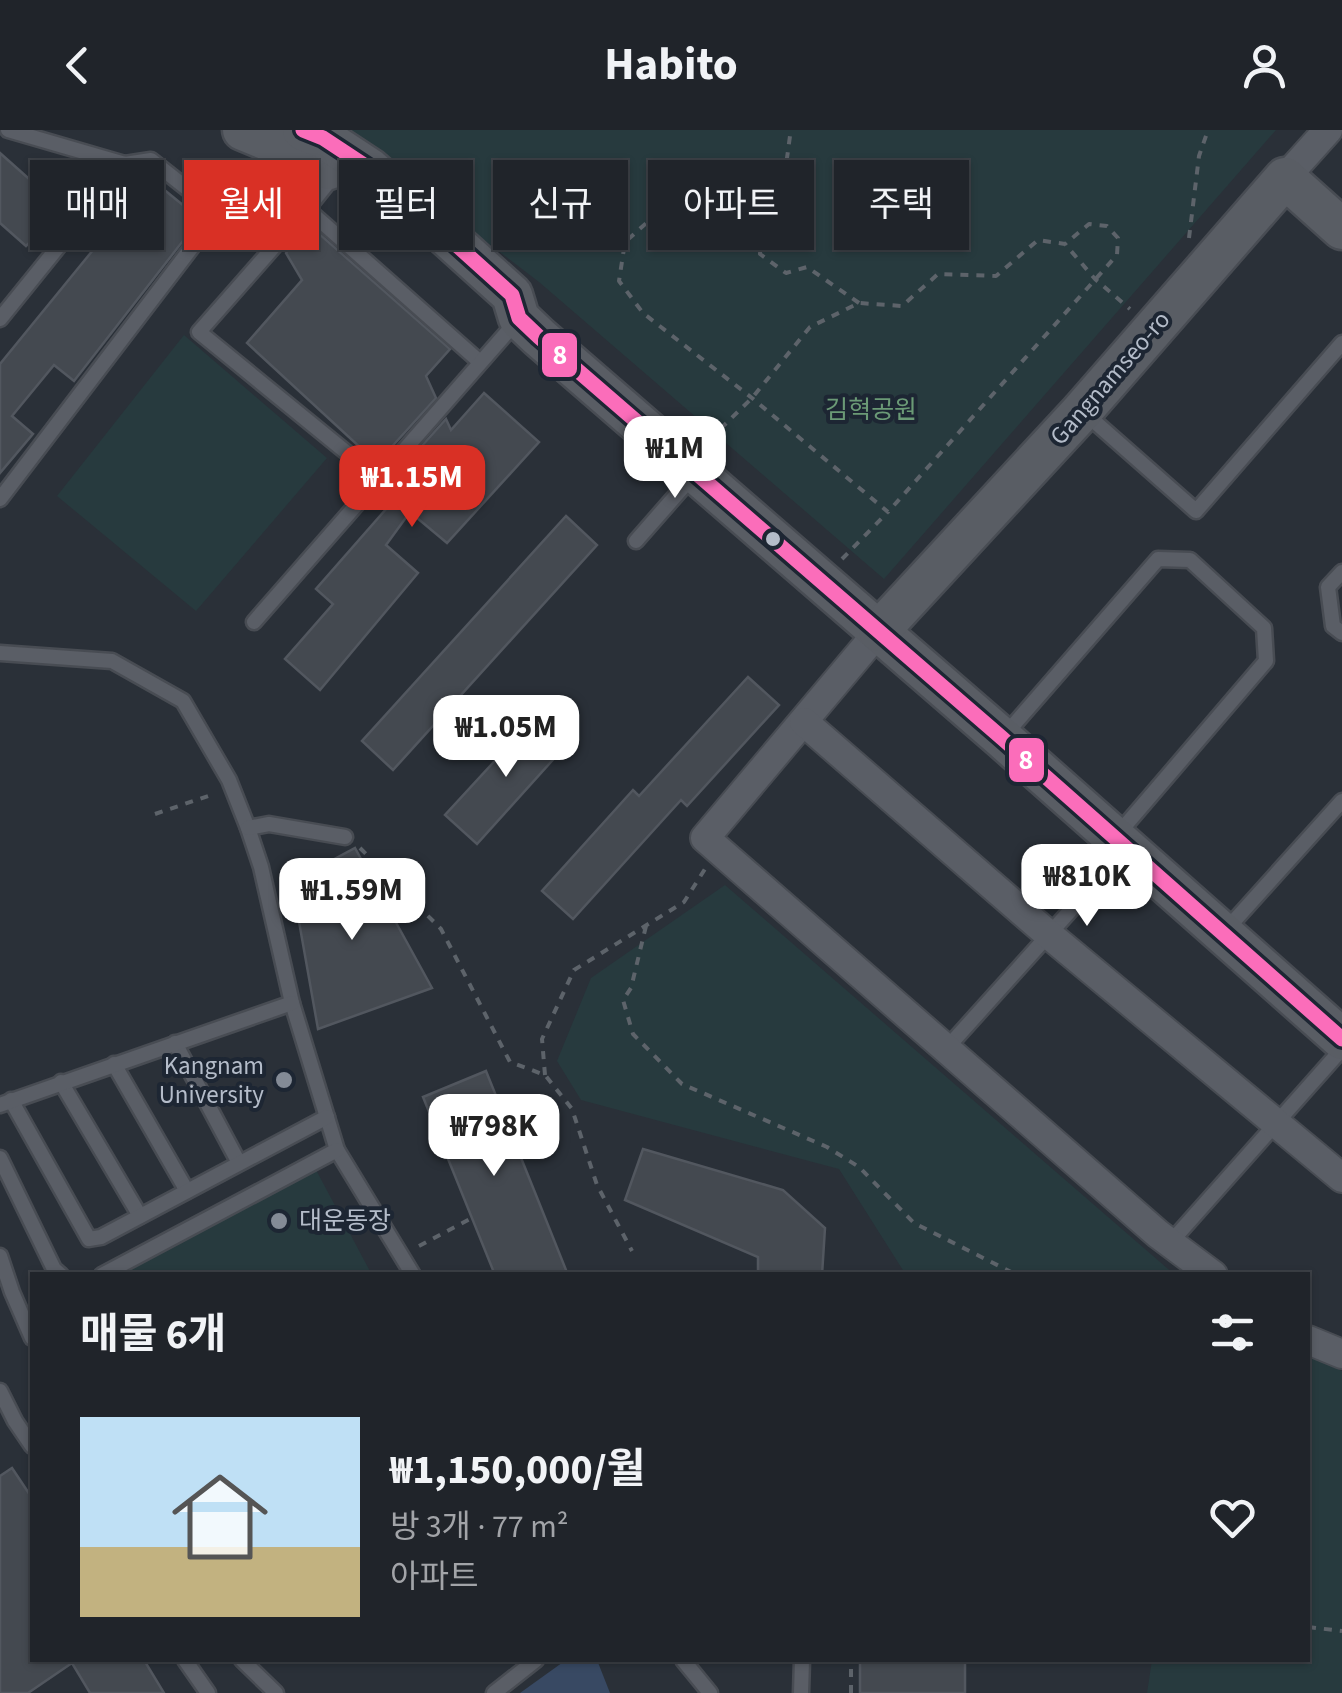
<!DOCTYPE html>
<html lang="ko">
<head>
<meta charset="utf-8">
<style>
	body { margin:0; font-family:"Source Sans 3","Noto Sans KR",sans-serif; background:#2d3036; color:#f1f3f6; height:100vh; display:flex; flex-direction:column; font-size:38px; white-space:nowrap }
	* { box-sizing:border-box; margin:0 }
	p { font-size:32px; color:#a2a4a8 }
	.icon { flex:none; width:55px; height:55px; fill:none; stroke:currentColor; stroke-width:2; stroke-linecap:round; stroke-linejoin:round }
	.map { position:relative; flex:1; overflow:hidden }
	.drawer { position:absolute; left:30px; top:1142px; width:1280px; height:390px; display:flex; flex-direction:column; background:#20242a; border-radius:0px; box-shadow:0 2px 8px #0004,0 0 0 2px #3d4147 }
	.drawer>* { flex:none }
	.top-card { position:absolute; left:30px; top:30px; width:1282px; height:90px; display:flex; gap:20px }
	.price { position:absolute; translate:-50% -85px; padding:0 22px; border-radius:20px; background:#fff; color:#222; font-size:32px; line-height:65px; filter:drop-shadow(0 2px 5px #0008) }
	.price::after { content:''; position:absolute; left:50%; top:60px; width:30px; height:22px; margin-left:-15px; background:inherit; clip-path:polygon(0 0,100% 0,50% 100%) }
	.price.active { background:#d93025; color:#fff }
	ul { padding:0; list-style:none }
	li { display:flex; align-items:center; gap:30px; height:250px; padding:0 50px }
	li span { display:grid; place-items:center; flex:none; width:280px; height:200px; border-radius:0px; color:#555 }
	li>.icon { margin-inline-start:auto }
	span .icon { width:120px; height:120px; fill:#fffc; stroke-width:1 }
	li b { font-size:42px }
	h2 { display:flex; justify-content:space-between; align-items:center; height:120px; padding:0 50px; font-size:42px }
	.tag { padding:0 35px; border-radius:0px; background:#20242a; box-shadow:0 2px 8px #0004,0 0 0 2px #3d4147; font-size:35px; line-height:90px }
	.tag.active { background:#d93025; color:#fff }
	header { display:flex; justify-content:space-between; align-items:center; height:130px; padding:0 50px; background:#20242a; font-size:45px; font-weight:700 }
	.map>svg:first-child { display:block }
	.green { fill:#273a3e }
	.water { fill:#384963 }
	.building { fill:#444950; stroke:#52575f; stroke-width:2.5 }
	.lines { fill:none; stroke-linecap:round; stroke-linejoin:round }
	.lane-casing { stroke:#484c53; stroke-width:19 }
	.street-casing { stroke:#484c53; stroke-width:32 }
	.secondary-casing { stroke:#484c53; stroke-width:45 }
	.path { stroke:#5d636a; stroke-width:4; stroke-dasharray:8 8; stroke-linecap:butt }
	.lane { stroke:#5a5e66; stroke-width:14 }
	.street { stroke:#5a5e66; stroke-width:28 }
	.secondary { stroke:#595d64; stroke-width:40 }
	.bus-1-casing { stroke:#1d2633; stroke-width:22 }
	.bus-1 { stroke:#fb6dba; stroke-width:15 }
	.bus-dot { fill:#b4bcc9; stroke:#1d2633; stroke-width:4 }
	.poi-dot { fill:#848b96; stroke:#1d2633; stroke-width:4 }
	.labels { text-anchor:middle; dominant-baseline:central; stroke-width:8; stroke-linejoin:round; paint-order:stroke }
	.street-label { font-size:25px; fill:#b4bcc9; stroke:#1d2633 }
	.park-label { font-size:25px; fill:#6b9a76; stroke:#1d2633 }
	.poi-label { font-size:25px; fill:#b4bcc9; stroke:#1d2633; text-anchor:end }
	.line-badge { stroke:#1d2633; stroke-width:4 }
	.badge-label { font-size:28px; text-anchor:middle; font-weight:bold; fill:#fff }
</style>
</head>
<body>
<header><svg class="icon" aria-label="back" viewBox="0 0 24 24"><path d="M15 5l-7 7 7 7"/></svg>Habito<svg class="icon" aria-label="person" viewBox="0 0 24 24"><circle cx="12" cy="8" r="4"/><path d="M4 21q1-7 8-7t8 7"/></svg></header>
<div class="map">
<svg width="1342" height="1563" viewBox="0 0 1342 1563">
	<rect width="100%" height="100%" fill="#2a3038"/>
	<g class="green">
		<polygon points="340,0 1276,0 884,449 539,152"/>
		<polygon points="184,205 327,328 196,481 57,366"/>
		<polygon points="725,755 1175,1145 906,1145 839,1039 581,970 557,931 591,848"/>
		<polygon points="315,1038 372,1145 114,1145"/>
		<polygon points="1308,1225 1342,1241 1342,1563 1147,1563 1152,1530 1308,1530"/>
	</g>
	<polygon class="water" points="566,1530 597,1530 610,1563 520,1563"/>
	<g class="building">
		<polygon points="0,23 64,80 26,116 0,93"/>
		<polygon points="151,49 200,89 74,251 54,235 12,286 33,304 0,343 0,234"/>
		<polygon points="308,94 450,219 426,246 436,268 377,333 247,213 302,150 286,123"/>
		<polygon points="484,263 539,312 447,413 410,382 386,415 418,443 320,560 285,529 333,474 316,459 422,338 411,328 446,289 451,300"/>
		<polygon points="566,386 597,415 393,640 362,611"/>
		<polygon points="748,547 779,575 687,676 681,670 573,789 542,761 633,660 639,666"/>
		<polygon points="537,585 568,613 477,714 445,685"/>
		<polygon points="355,718 432,858 318,899 292,752"/>
		<polygon points="486,941 536,1065 568,1145 495,1145 423,967"/>
		<polygon points="643,1019 783,1060 825,1098 822,1145 758,1145 758,1127 625,1070"/>
		<polygon points="12,1338 32,1368 32,1530 144,1530 164,1563 90,1563 72,1533 28,1563 0,1563 0,1346"/>
		<rect x="860" y="1530" width="105" height="33"/>
	</g>
	<g class="lines">
		<defs>
			<g id="lane">
				<polyline points="307,79 335,44"/>
				<polyline points="0,189 125,34"/>
				<polyline points="1086,284 1196,381 1342,213"/>
				<polyline points="379,349 199,202 307,79 480,232"/>
				<polyline points="0,369 218,83 151,30 125,34 8,0"/>
				<polyline points="636,411 692,347"/>
				<polyline points="1342,442 1328,457 1333,496 1342,503"/>
				<polyline points="254,492 516,192"/>
				<polyline points="0,523 112,531 183,571 229,650 248,698 261,737 292,873 337,1020 413,1145"/>
				<polyline points="1004,606 1158,429 1190,430 1264,498 1266,531 1118,704"/>
				<polyline points="248,698 269,694 345,707"/>
				<polyline points="1226,800 1342,671"/>
				<polyline points="175,913 239,1033"/>
				<polyline points="946,919 1123,722"/>
				<polyline points="114,934 187,1061"/>
				<polyline points="61,952 140,1086"/>
				<polyline points="11,970 89,1109 101,1107 327,987"/>
				<polyline points="0,975 292,873"/>
				<polyline points="0,1028 54,1139 61,1145"/>
				<polyline points="1170,1113 1342,919"/>
				<polyline points="0,1126 12,1162 32,1208"/>
				<polyline points="102,1145 337,1020"/>
				<polyline points="0,1261 15,1291 32,1316"/>
				<polyline points="185,1530 208,1563"/>
				<polyline points="242,1530 276,1563"/>
				<polyline points="683,1530 710,1563"/>
				<polyline points="494,1563 536,1530"/>
				<polyline points="801,1563 802,1530"/>
			</g>
			<g id="street">
				<polyline points="1285,48 1328,0"/>
				<polyline points="879,501 705,708 1158,1104 1213,1145"/>
				<polyline points="804,592 1048,804 1342,1048"/>
				<polyline points="1308,1210 1342,1224"/>
			</g>
			<g id="secondary">
				<polyline points="243,0 311,28 329,39"/>
				<polyline points="303,0 323,8 370,39 430,91 512,165 519,188 539,207 1002,608 1342,909"/>
				<polyline points="879,501 1082,281 1285,48 1342,99"/>
			</g>
		</defs>
		<use href="#lane" class="lane-casing"/>
		<use href="#street" class="street-casing"/>
		<use href="#secondary" class="secondary-casing"/>
		<g class="path">
			<polyline points="762,88 784,50 790,6 788,0"/>
			<polyline points="1189,108 1199,26 1208,0"/>
			<polyline points="859,173 807,137 786,143 760,124 762,88 742,66 713,64 669,73 625,112 619,151 643,183 752,268 888,382 1117,125 1118,108 1107,96 1089,94 1065,114"/>
			<polyline points="709,310 752,268 810,197 859,173 902,176 938,144 996,146 1038,110 1065,114 1095,149 1130,179"/>
			<polyline points="842,429 887,383"/>
			<polyline points="155,684 214,664"/>
			<polyline points="360,718 441,799 510,932 545,945 572,979 597,1055 632,1121"/>
			<polyline points="646,796 631,858 623,870 633,904 682,954 827,1017 859,1037 914,1093 1017,1145"/>
			<polyline points="545,945 542,909 574,840 684,772 705,739"/>
			<polyline points="419,1116 472,1088"/>
			<polyline points="1308,1497 1342,1501"/>
			<polyline points="851,1563 851,1530"/>
		</g>
		<use href="#lane" class="lane"/>
		<use href="#street" class="street"/>
		<use href="#secondary" class="secondary"/>
		<defs>
			<polyline id="bus-1" points="303,0 323,8 370,39 430,91 512,165 519,188 539,207 1002,608 1342,909"/>
		</defs>
		<use href="#bus-1" class="bus-1-casing"/>
		<use href="#bus-1" class="bus-1"/>
	</g>
	<circle class="bus-dot" cx="773" cy="409" r="9"/>
	<g class="poi-dot">
		<circle cx="284" cy="950" r="10"/>
		<circle cx="279" cy="1091" r="10"/>
	</g>
	<g class="labels">
		<g class="street-label">
			<text transform="translate(1110 248) rotate(-49)">Gangnamseo-ro</text>
		</g>
		<g class="park-label">
			<text x="871" y="280">김혁공원</text>
		</g>
		<g class="poi-label">
			<text x="264" y="936">Kangnam<tspan x="264" dy="29">University</tspan></text>
			<text x="299" y="1091" text-anchor="start">대운동장</text>
		</g>
	</g>
	<g class="line-badge">
		<rect x="540" y="201" width="39" height="48" rx="10" fill="#fb6dba"/>
		<rect x="1007" y="606" width="39" height="48" rx="10" fill="#fb6dba"/>
	</g>
	<g class="badge-label">
		<text x="560" y="234">8</text>
		<text x="1026" y="639">8</text>
	</g>
</svg>
<b class="price" style="left:675px;top:371px">₩1M</b>
<b class="price active" style="left:412px;top:400px">₩1.15M</b>
<b class="price" style="left:506px;top:650px">₩1.05M</b>
<b class="price" style="left:1087px;top:799px">₩810K</b>
<b class="price" style="left:352px;top:813px">₩1.59M</b>
<b class="price" style="left:494px;top:1049px">₩798K</b>
<div class="top-card">
<a class="tag">매매</a>
<a class="tag active">월세</a>
<a class="tag">필터</a>
<a class="tag">신규</a>
<a class="tag">아파트</a>
<a class="tag">주택</a>
</div>
<section class="drawer">
<h2>매물 6개<svg class="icon" aria-label="filters" viewBox="0 0 24 24"><path d="M4 7h16M4 17h16"/><circle cx="9" cy="7" r="2"/><circle cx="15" cy="17" r="2"/></svg></h2>
<ul>
<li><span style="background:linear-gradient(#bfe0f5 65%,#c2b280 0)"><svg class="icon" aria-label="home" viewBox="0 0 24 24"><path d="M3 11l9-7 9 7M6 9v11h12V9"/></svg></span><div><b>₩1,150,000/월</b><p>방 3개 · 77 m²</p><p>아파트</p></div><svg class="icon" aria-label="heart" viewBox="0 0 24 24"><path d="M12 20l-8-8c-3-5 5-10 8-4 3-6 11-1 8 4z"/></svg></li>
</ul>
</section>
</div>
</body>
</html>
